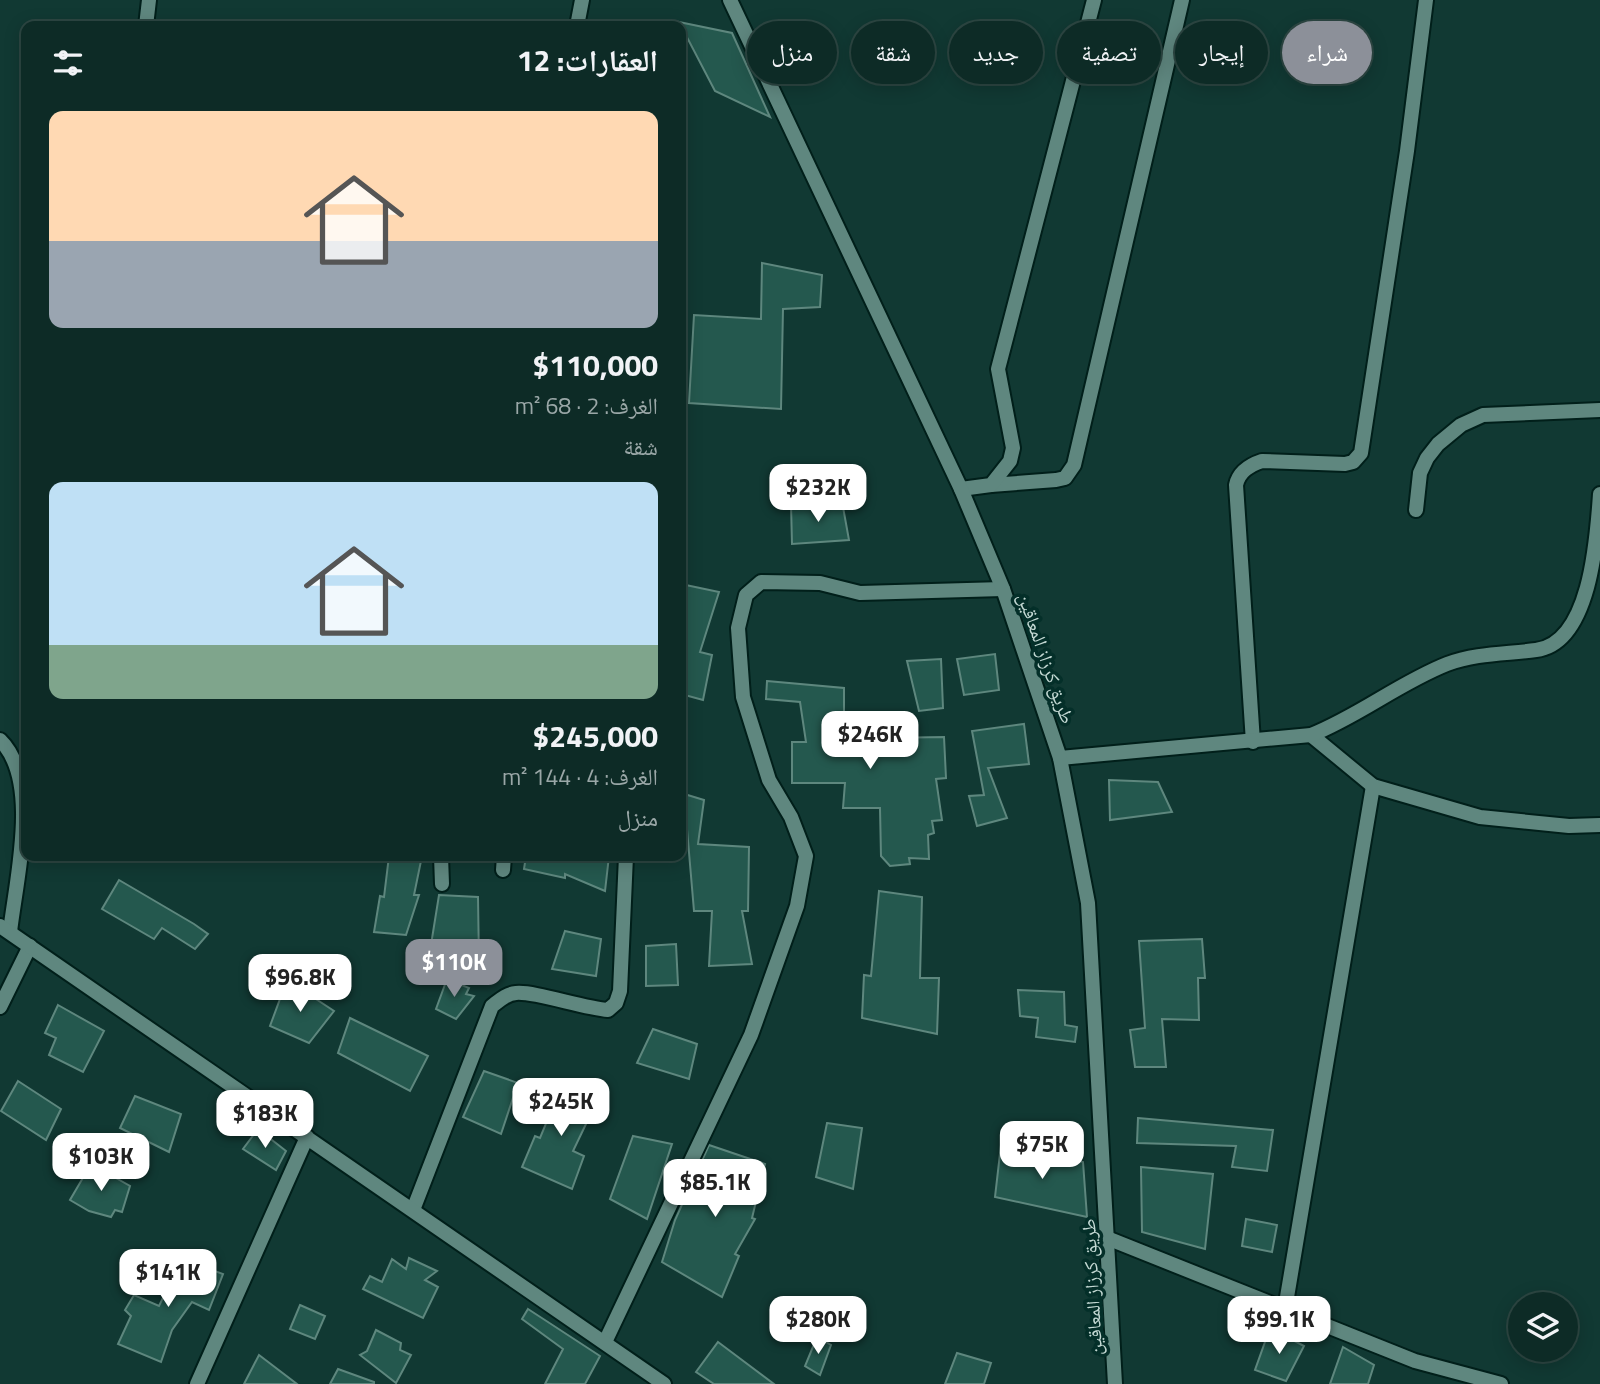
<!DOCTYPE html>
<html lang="ar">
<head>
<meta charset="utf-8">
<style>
	body { margin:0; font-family:"Titillium Web","Noto Naskh Arabic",sans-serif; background:#1b3732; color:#f1f3f6; direction:rtl; height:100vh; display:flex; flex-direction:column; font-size:26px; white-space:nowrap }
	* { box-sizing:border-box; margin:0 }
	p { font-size:23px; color:#9aa7a7 }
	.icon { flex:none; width:38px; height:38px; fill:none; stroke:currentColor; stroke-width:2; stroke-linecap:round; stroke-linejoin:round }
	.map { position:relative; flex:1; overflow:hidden; direction:ltr }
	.drawer { position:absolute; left:21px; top:21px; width:665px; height:840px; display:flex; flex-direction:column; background:#0d2b26; border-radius:14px; box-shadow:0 4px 18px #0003,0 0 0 2px #2d4743; direction:rtl }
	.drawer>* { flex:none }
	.banner { position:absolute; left:707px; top:21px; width:665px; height:63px; direction:rtl; display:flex; gap:14px }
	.controls { position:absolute; left:1508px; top:1292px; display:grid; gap:14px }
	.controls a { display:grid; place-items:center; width:70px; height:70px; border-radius:50%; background:#0d2b26; box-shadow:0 4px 18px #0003,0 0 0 2px #2d4743; font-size:35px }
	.price { position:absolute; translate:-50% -60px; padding:0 16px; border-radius:14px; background:#fff; color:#222; font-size:23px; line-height:46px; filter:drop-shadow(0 2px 4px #0008) }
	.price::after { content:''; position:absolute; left:50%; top:42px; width:21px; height:16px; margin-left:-10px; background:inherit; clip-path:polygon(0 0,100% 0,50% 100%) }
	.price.active { background:#8c9099; color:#fff }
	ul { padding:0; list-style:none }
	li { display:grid; align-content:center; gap:14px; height:371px; padding:0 28px }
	li span { display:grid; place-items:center; height:217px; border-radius:14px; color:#555 }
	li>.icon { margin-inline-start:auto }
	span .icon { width:126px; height:126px; fill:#fffc; stroke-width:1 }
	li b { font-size:30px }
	h2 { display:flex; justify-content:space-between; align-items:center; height:84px; padding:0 28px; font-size:30px }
	.tag { padding:0 24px; border-radius:32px; background:#0d2b26; box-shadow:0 4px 18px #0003,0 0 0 2px #2d4743; font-size:24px; line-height:63px }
	.tag.active { background:#8c9099; color:#fff }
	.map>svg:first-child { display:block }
	.building { fill:#24584e; stroke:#5e877e; stroke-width:2 }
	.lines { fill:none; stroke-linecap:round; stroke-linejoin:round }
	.minor-casing { stroke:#011f1a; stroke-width:18 }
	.tertiary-casing { stroke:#011f1a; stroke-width:18 }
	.minor { stroke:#5f877f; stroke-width:14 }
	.tertiary { stroke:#5f877f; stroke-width:14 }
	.labels { text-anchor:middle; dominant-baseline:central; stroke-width:7; stroke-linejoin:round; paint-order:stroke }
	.street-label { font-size:19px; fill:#c3d8d3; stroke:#042f29 }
</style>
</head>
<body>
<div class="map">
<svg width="1600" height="1384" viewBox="0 0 1600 1384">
	<rect width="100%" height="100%" fill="#113933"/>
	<g class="building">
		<polygon points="679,22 732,33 770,117 715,91"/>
		<polygon points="762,263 822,275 820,307 783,309 781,409 689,403 694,315 761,319"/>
		<polygon points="791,504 843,507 849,540 792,544"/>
		<polygon points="681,584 719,592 700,652 712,655 703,700 681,694"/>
		<polygon points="995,654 999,690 964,695 957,659"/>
		<polygon points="941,659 943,708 919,711 907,661"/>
		<polygon points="767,681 844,688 844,720 830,722 831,739 884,742 883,738 944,737 946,778 936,779 942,820 932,821 934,833 928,835 929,859 909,858 910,864 890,866 881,856 880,808 843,808 845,783 792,783 792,742 806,742 800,702 766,699"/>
		<polygon points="1024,724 1029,764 988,768 1007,818 977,826 969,796 984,795 972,731"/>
		<polygon points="1109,780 1158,782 1172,812 1110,820"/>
		<polygon points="681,793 704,800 698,844 749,847 748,911 742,911 752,964 709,966 712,911 694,911 687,829 681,828"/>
		<polygon points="389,856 422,856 414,895 419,895 406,935 374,932 380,896 384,897"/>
		<polygon points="526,856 609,856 605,891 565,874 565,878 524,869"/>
		<polygon points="119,880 194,924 208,934 195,949 162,928 154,939 102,909"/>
		<polygon points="879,891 922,897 920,978 939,978 937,1034 862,1018 864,975 871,976"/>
		<polygon points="439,895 478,897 479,963 430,951"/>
		<polygon points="565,931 601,939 596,976 552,969"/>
		<polygon points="1202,939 1205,978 1198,978 1199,1020 1162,1019 1166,1067 1135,1067 1130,1030 1145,1028 1139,941"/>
		<polygon points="676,944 678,985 646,986 646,946"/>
		<polygon points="447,979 469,988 466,994 474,996 456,1019 436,1009"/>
		<polygon points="287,980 334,1011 309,1043 270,1026"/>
		<polygon points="1018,990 1064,992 1065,1025 1077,1027 1075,1042 1036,1037 1038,1018 1020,1016"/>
		<polygon points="58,1005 104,1031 83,1072 49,1055 56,1038 45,1033"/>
		<polygon points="350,1018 428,1056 410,1091 338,1053"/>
		<polygon points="653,1029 697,1044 689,1079 637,1063"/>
		<polygon points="484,1071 518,1083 501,1134 463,1117"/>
		<polygon points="18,1081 61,1109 46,1140 1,1111"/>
		<polygon points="562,1085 598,1099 573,1151 584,1156 572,1189 522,1167 535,1136 540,1138"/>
		<polygon points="135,1096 181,1114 169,1152 120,1128"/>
		<polygon points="1138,1118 1273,1130 1267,1171 1232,1167 1236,1146 1137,1143"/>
		<polygon points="827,1123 862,1128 853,1189 816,1177"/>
		<polygon points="258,1129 286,1151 276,1170 243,1149"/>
		<polygon points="633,1136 672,1144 647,1219 610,1199"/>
		<polygon points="709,1145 765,1164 752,1218 755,1219 735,1254 739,1256 722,1297 662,1262 675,1220"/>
		<polygon points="1001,1145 1083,1162 1087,1217 995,1197"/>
		<polygon points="91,1164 130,1186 122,1212 115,1210 111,1217 89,1211 70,1200"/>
		<polygon points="1141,1167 1213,1174 1205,1249 1142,1232"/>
		<polygon points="1246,1219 1277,1225 1272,1252 1242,1246"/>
		<polygon points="409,1258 437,1271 425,1280 438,1287 423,1318 363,1289 370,1276 382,1282 392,1259 406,1269"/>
		<polygon points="182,1259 223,1274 209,1310 192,1302 172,1330 161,1362 118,1344 131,1316 125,1310 134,1295 159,1306"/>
		<polygon points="300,1305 325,1316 315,1339 290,1329"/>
		<polygon points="528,1309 600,1356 585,1384 545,1384 563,1349 522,1319"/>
		<polygon points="1270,1328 1304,1346 1286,1381 1255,1370"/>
		<polygon points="376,1330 401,1343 400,1350 411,1355 396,1383 360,1355 367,1351"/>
		<polygon points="817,1337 831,1345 820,1375 805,1366"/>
		<polygon points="718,1342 774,1384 714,1384 696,1372"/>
		<polygon points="1343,1347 1374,1365 1368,1384 1330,1384"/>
		<polygon points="957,1353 991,1363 984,1384 945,1384"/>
		<polygon points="259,1355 297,1384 244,1384"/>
		<polygon points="338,1369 374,1382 374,1384 330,1384"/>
	</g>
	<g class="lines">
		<defs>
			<g id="minor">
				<polyline points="146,26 149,0"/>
				<polyline points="577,26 582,0"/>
				<polyline points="991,485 1056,480 1065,478 1074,465 1182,0"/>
				<polyline points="961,489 991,485 1010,461 1013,448 998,369 1094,0"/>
				<polyline points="1416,510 1420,473 1427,458 1438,444 1461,425 1483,415 1600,410"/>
				<polyline points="1311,735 1373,786 1480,817 1569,826 1600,825"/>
				<path d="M 0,740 C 41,780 16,879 10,932"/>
				<path d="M 1253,742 L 1236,485 C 1239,471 1250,465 1262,461 L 1345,464 L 1353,462 L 1361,453 L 1407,151 L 1426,0"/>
				<path d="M 1060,758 L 1311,735 C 1359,716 1399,683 1447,664 C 1476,653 1507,654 1536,650 C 1591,643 1597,537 1600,494"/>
				<polyline points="441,856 442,884"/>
				<polyline points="503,870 504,856"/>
				<polyline points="0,1007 30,946"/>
				<path d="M 413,1210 L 492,1006 C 500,1000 506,994 516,993 C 534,991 583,1008 608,1010 L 616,1003 L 620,991 L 626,856"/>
				<polyline points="1107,1238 1415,1361 1501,1384"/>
				<polyline points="1285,1309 1373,786"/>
				<polyline points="605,1342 751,1035 797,906 806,856 791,817 769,780 743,697 738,628 746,595 761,582 820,583 860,593 1003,589"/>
				<polyline points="197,1384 307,1137"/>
			</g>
			<g id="tertiary">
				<polyline points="730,0 961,489 1003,589 1060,758 1088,903 1115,1384"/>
				<polyline points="0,926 664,1384"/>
			</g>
		</defs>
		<use href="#minor" class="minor-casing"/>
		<use href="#tertiary" class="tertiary-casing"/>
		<use href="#minor" class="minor"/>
		<use href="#tertiary" class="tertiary"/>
	</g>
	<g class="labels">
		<g class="street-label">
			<text transform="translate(1047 658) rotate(71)">طريق كرزاز المعاقين</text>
			<text transform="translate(1091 1287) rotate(-93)">طريق كرزاز المعاقين</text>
		</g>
	</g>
</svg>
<div class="controls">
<a><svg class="icon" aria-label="layers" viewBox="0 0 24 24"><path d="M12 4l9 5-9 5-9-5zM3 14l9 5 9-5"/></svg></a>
</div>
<b class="price" style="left:818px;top:524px">$232K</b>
<b class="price" style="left:870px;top:771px">$246K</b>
<b class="price active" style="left:454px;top:999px">$110K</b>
<b class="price" style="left:300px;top:1014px">$96.8K</b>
<b class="price" style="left:561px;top:1138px">$245K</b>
<b class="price" style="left:265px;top:1150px">$183K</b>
<b class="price" style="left:1042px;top:1181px">$75K</b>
<b class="price" style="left:101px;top:1193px">$103K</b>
<b class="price" style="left:715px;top:1219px">$85.1K</b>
<b class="price" style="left:168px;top:1309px">$141K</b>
<b class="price" style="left:818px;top:1356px">$280K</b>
<b class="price" style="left:1279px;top:1356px">$99.1K</b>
<div class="banner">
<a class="tag active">شراء</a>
<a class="tag">إيجار</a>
<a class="tag">تصفية</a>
<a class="tag">جديد</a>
<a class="tag">شقة</a>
<a class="tag">منزل</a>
</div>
<section class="drawer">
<h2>العقارات: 12<svg class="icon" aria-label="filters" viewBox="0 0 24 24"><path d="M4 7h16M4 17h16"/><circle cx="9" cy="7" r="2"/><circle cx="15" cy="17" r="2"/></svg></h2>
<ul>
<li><span style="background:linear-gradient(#ffd9b3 60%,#9aa5b1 0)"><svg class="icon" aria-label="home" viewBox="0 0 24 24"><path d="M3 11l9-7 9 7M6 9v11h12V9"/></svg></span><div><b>$110,000</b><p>الغرف: 2 · 68 m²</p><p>شقة</p></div></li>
<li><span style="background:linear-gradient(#bfe0f5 75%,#7fa58c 0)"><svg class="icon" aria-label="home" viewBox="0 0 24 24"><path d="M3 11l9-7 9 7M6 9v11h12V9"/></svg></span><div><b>$245,000</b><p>الغرف: 4 · 144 m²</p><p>منزل</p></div></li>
</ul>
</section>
</div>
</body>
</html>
